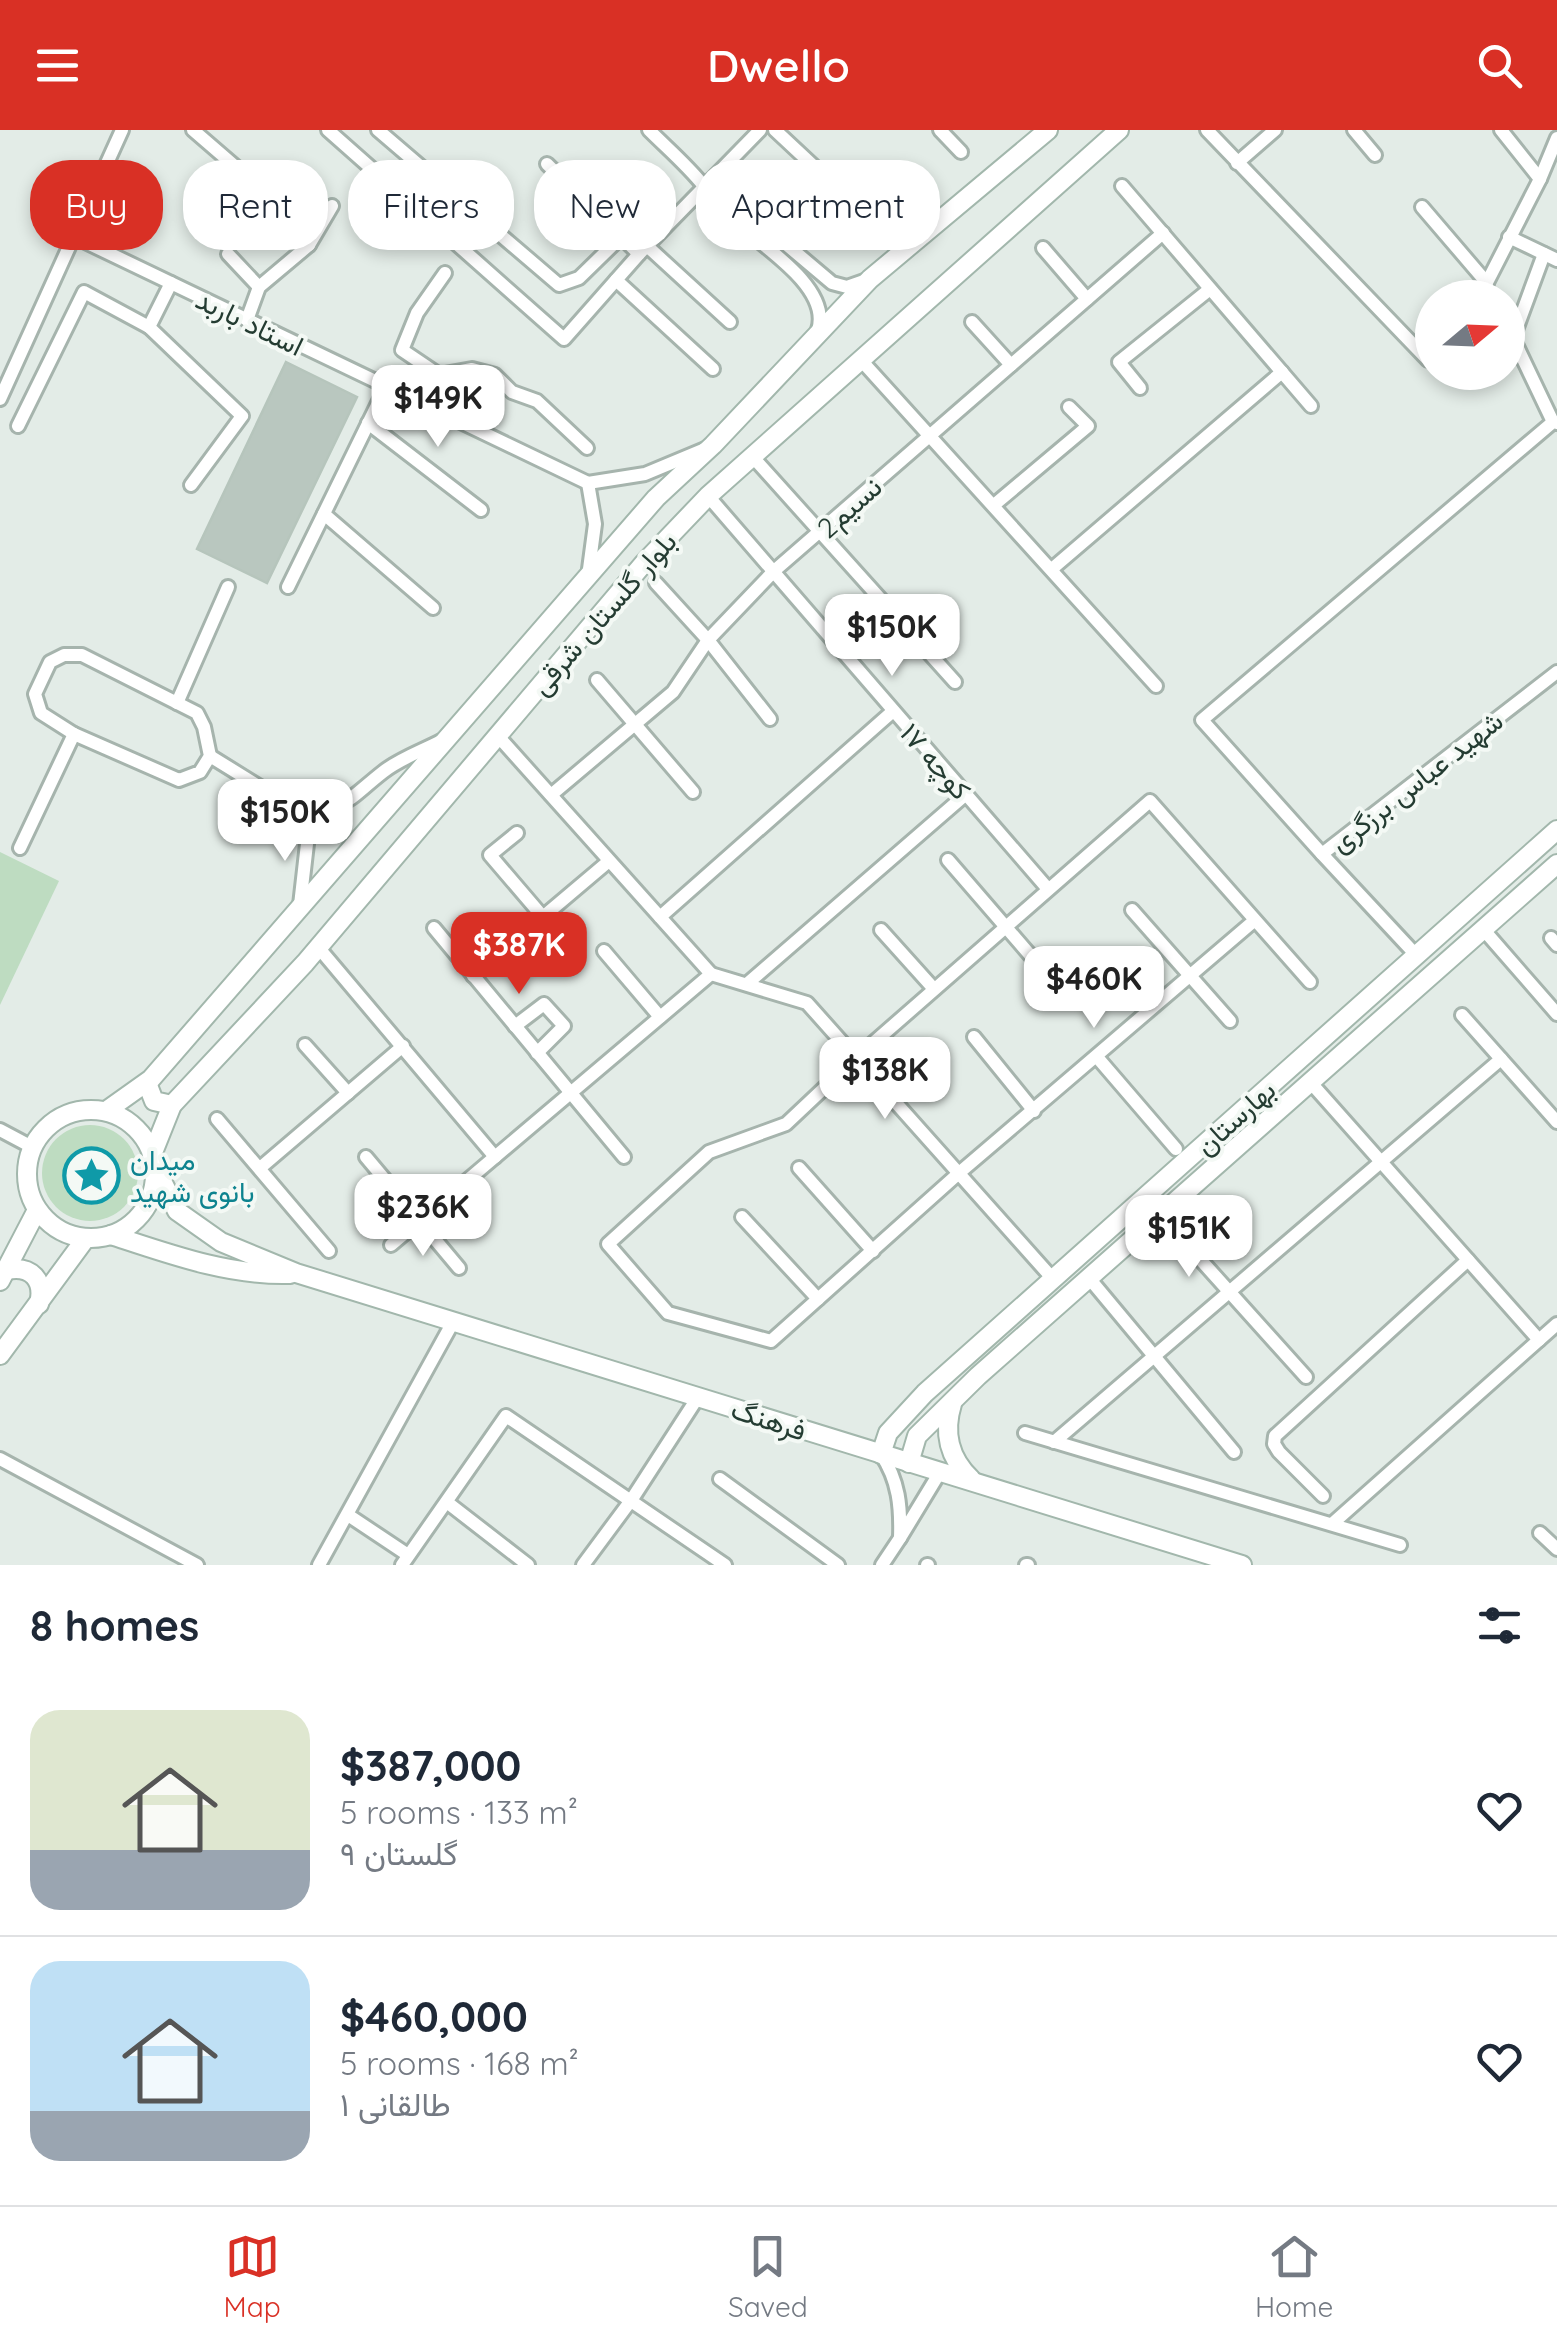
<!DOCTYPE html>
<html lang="en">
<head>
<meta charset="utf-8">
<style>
	body { margin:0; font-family:Quicksand,Vazirmatn,sans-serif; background:#f2f2f3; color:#1f2937; height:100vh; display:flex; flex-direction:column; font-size:38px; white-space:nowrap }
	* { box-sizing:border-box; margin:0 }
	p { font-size:32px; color:#747a83 }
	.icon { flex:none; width:55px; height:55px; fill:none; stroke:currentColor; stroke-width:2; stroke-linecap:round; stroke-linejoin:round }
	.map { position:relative; height:1435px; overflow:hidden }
	.sheet { display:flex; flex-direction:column; background:#fff; flex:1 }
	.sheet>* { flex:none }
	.top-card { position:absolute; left:30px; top:30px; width:1000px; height:90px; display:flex; gap:20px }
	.needle { width:65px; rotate:71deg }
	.fabs { position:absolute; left:1415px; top:150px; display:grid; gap:20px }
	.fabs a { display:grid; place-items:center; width:110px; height:110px; border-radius:50%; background:#fff; box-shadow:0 5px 15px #0003; font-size:50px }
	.price { position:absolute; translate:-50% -85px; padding:0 22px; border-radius:20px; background:#fff; color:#222; font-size:32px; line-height:65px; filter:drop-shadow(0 2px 5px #0008) }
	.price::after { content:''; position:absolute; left:50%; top:60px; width:30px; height:22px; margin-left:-15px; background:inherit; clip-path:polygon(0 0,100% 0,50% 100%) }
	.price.active { background:#d93025; color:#fff }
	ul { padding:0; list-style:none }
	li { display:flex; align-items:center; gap:30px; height:250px; padding:0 30px }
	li+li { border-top:2px solid #e0e1e3 }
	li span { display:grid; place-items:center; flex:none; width:280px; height:200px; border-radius:30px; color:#555 }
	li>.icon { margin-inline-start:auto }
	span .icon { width:120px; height:120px; fill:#fffc; stroke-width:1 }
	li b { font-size:42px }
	h2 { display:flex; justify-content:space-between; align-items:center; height:120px; padding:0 30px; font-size:42px }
	.chip { padding:0 35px; border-radius:40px; background:#fff; box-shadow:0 5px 15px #0003; font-size:35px; line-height:90px }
	.chip.active { background:#d93025; color:#fff }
	header { display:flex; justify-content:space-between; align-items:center; height:130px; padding:0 30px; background:#d93025; color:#fff; font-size:45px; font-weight:600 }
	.tab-bar { display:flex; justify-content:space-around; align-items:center; height:140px; border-top:2px solid #e0e1e3; background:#fff; font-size:28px; color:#747a83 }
	.tab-bar a { display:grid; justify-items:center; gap:5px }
	.tab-bar .active { color:#d93025 }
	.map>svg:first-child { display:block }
	.green { fill:#bedcc1 }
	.building { fill:#b9c7bf; stroke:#b6c5bc; stroke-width:2.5 }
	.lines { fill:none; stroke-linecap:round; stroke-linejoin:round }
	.street-casing { stroke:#a6b4ad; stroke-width:18 }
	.secondary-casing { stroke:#a2b7ac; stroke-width:22 }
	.street { stroke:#fff; stroke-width:12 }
	.secondary { stroke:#fff; stroke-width:18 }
	.labels { text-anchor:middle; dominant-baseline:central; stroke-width:8; stroke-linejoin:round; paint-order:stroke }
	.street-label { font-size:28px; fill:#243c32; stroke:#f4f9f5 }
	.culture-label { font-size:28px; fill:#0d838f; stroke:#f4f9f5; text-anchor:start }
</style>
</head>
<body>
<header><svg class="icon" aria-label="menu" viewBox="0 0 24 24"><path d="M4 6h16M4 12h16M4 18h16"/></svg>Dwello<svg class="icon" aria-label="search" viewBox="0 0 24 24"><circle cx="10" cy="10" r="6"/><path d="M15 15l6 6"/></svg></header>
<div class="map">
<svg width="1557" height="1435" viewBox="0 0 1557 1435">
	<rect width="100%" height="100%" fill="#e3ece7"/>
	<g class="green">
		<polygon points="0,722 59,751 0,875"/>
		<circle cx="90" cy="1043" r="48"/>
	</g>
	<polygon class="building" points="286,232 357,267 267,453 197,419"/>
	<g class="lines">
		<defs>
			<g id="street">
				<polyline points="193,0 302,94 309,115"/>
				<polyline points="328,0 564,209 639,124 760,0"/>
				<polyline points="378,0 559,155 579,148 622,106"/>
				<path d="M 649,0 C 667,18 687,35 703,55 C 710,63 714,73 721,80 C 749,108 833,154 818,200"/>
				<polyline points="775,0 866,85"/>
				<polyline points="940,0 961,22"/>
				<polyline points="1207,0 1428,230 1432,226"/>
				<polyline points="1354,0 1375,25"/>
				<polyline points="1501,0 1540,49"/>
				<polyline points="1237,33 1275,0"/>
				<polyline points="547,34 639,124"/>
				<polyline points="1122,56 1311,276"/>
				<polyline points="708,58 729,66 832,153 847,157 867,150"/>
				<polyline points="1422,77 1487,153"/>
				<polyline points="75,107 588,353"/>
				<polyline points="1509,107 1557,130"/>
				<polyline points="647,116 730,192"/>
				<polyline points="1043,118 1087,169"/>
				<polyline points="228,124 259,157"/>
				<polyline points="1544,124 1513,208 1553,292"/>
				<polyline points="616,150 713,239"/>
				<polyline points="171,153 149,197 242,286 191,355"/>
				<polyline points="1479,168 1540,49 1557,8"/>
				<polyline points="247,190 259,157 309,115 332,76"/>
				<polyline points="972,192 1011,235"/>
				<polyline points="860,229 1156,556"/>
				<polyline points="439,245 402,220 417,183 445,143"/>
				<polyline points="1140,258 1119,232 1210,159"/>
				<polyline points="0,269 122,0"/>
				<polyline points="424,275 439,245 472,239 495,245 512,262 537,271 587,318"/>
				<polyline points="368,293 481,380"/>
				<polyline points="1557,293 1553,292 1202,590 1322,724 1557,542"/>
				<polyline points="18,296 84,162 149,197"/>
				<polyline points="752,326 955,552"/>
				<polyline points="588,353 645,344 705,319"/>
				<polyline points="588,353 595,394 589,439"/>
				<polyline points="708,366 1048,759"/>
				<polyline points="994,375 1088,296 1069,277"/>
				<polyline points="324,384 433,478"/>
				<polyline points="1053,438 1282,242"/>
				<polyline points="656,453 708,510 770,589"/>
				<polyline points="288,457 386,257"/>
				<polygon points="64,525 82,525 197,583 204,597 210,626 200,642 179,650 74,604 41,583 35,564 50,532"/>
				<polyline points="597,550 693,662"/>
				<polyline points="177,573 228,457"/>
				<polyline points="497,605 711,844"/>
				<polyline points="210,626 297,680 308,705 300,775"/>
				<polyline points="551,665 673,562 708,510 774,441 1163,103"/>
				<path d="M 297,680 C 348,680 346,671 383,642 C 399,629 422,621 441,611"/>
				<polyline points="517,703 490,725 543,787"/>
				<polyline points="20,718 74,604"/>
				<polyline points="1322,724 1416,825"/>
				<polyline points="948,730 1068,869"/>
				<polyline points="1132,780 1230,891"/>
				<polyline points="660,787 892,582"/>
				<polyline points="1255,790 959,1043 771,1211 668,1183 608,1114 709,1022 786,994 856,928 1150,671 1310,852"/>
				<polyline points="434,798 624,1027"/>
				<polyline points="1483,799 1557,884"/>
				<polyline points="881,800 934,859"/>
				<polyline points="1551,808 1557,815"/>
				<polyline points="318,817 495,1027"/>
				<polyline points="604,821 660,887"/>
				<polyline points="711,844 807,873 1053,1149"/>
				<polyline points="473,846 609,731"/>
				<polyline points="748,853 965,665"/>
				<polyline points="1462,885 1557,992"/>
				<polyline points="515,896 544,874 564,896 537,923"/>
				<polyline points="974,907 1034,981"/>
				<polyline points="305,915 348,963"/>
				<polyline points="1097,927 1176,1019"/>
				<polyline points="1312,954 1539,1210"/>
				<polyline points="217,989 329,1121"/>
				<polyline points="0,1000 32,1017"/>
				<polyline points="366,1027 459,1138"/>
				<polyline points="260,1038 403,916"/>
				<polyline points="799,1038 873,1121"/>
				<polyline points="742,1087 818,1169"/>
				<polyline points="1181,1108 1306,1247"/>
				<polyline points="391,1115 711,844"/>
				<polyline points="1089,1148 1234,1322"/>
				<polyline points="1025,1303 1400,1415"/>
				<polyline points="1054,1312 1501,929"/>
				<path d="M 881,1324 C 899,1351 901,1377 900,1408 L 940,1342"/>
				<polyline points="0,1329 197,1435"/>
				<polyline points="720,1349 838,1435"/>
				<polyline points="1323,1366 1279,1322 1274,1314 1275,1306 1468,1130"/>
				<polyline points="448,1373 528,1435"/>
				<polyline points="348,1385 408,1425"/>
				<polyline points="1332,1394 1557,1194"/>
				<polyline points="1540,1403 1557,1419"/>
				<polyline points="319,1435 453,1192"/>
				<polyline points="402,1435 506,1286 725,1435"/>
				<polyline points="583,1435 632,1369 698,1267"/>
				<polyline points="882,1435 900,1408"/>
				<polyline points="927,1435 928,1435"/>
				<polyline points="1026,1435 1028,1435"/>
			</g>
			<g id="secondary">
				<polyline points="147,953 154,971 172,975"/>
				<circle cx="91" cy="1044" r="64"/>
				<polyline points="106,981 151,949 656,368 713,315 870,149 1048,0"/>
				<polyline points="152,1025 172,975 305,833 644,433 708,366 1119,0"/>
				<polyline points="155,1037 177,1081 221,1112 296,1143 1242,1435"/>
				<path d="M 111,1105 C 169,1124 229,1146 290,1144"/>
				<path d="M 7,1140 C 31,1135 45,1150 39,1174"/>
				<polyline points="0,1151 37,1080"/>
				<polyline points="0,1225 86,1108"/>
				<path d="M 952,1274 C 943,1303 949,1328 971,1349"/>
				<polyline points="881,1324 888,1303 925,1263 1557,700"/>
				<polyline points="909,1333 917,1306 978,1246 1557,734"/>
			</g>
		</defs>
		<use href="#street" class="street-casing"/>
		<use href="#secondary" class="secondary-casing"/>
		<use href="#street" class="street"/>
		<use href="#secondary" class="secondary"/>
	</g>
	<defs>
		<symbol id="sight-ring" viewBox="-11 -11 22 22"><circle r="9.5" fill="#f4f9f5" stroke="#0f9aa8" stroke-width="1.5"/><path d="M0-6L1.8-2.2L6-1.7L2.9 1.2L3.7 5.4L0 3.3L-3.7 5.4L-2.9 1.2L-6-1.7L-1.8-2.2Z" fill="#0f9aa8"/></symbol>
	</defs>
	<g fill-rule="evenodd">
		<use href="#sight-ring" x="60" y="1014" width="63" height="63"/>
	</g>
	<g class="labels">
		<g class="street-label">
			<text transform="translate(250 192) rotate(26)">استاد باربد</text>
			<text transform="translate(849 377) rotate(-42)">نسیم2</text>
			<text transform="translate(603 483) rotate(-49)">بلوار گلستان شرقی</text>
			<text transform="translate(936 631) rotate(49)">کوچه ۱۷</text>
			<text transform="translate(1416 651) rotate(-38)">شهید عباس برزگری</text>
			<text transform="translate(1235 987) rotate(-42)">بهارستان</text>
			<text transform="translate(769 1289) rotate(18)">فرهنگ</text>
		</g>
		<g class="culture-label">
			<text x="130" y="1029">میدان<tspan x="130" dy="32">بانوی شهید</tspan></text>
		</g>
	</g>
</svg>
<div class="fabs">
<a><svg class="needle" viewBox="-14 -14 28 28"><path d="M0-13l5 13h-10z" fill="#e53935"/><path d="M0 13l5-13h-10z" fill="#747a83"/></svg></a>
</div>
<b class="price" style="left:438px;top:320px">$149K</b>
<b class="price" style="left:892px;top:549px">$150K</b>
<b class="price" style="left:285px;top:734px">$150K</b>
<b class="price active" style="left:519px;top:867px">$387K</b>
<b class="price" style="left:1094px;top:901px">$460K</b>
<b class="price" style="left:885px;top:992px">$138K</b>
<b class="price" style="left:423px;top:1129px">$236K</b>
<b class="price" style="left:1189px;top:1150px">$151K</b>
<div class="top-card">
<a class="chip active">Buy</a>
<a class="chip">Rent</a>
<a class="chip">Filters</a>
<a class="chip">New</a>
<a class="chip">Apartment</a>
</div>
</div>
<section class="sheet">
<h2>8 homes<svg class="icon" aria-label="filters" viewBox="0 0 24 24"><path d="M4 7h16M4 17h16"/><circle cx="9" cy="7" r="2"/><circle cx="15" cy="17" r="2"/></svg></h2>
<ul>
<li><span style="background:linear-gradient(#dfe7d0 70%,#9aa5b1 0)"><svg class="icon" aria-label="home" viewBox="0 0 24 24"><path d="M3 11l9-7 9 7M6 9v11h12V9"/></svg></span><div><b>$387,000</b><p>5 rooms · 133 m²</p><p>گلستان ۹</p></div><svg class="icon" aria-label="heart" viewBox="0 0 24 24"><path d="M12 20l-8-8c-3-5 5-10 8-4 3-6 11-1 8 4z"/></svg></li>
<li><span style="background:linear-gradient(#bfe0f5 75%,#9aa5b1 0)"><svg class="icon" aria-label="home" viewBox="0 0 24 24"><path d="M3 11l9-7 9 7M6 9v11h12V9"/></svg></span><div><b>$460,000</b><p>5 rooms · 168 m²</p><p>طالقانی ۱</p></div><svg class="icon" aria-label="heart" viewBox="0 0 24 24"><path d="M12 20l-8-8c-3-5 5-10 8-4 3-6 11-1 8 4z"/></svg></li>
</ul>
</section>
<nav class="tab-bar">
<a class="active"><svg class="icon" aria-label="map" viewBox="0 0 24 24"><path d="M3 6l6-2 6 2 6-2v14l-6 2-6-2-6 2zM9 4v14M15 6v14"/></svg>Map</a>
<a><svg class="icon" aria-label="saved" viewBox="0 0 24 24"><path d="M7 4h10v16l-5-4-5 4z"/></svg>Saved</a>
<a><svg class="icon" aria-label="home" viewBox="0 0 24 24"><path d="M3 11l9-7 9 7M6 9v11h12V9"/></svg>Home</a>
</nav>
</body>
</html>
